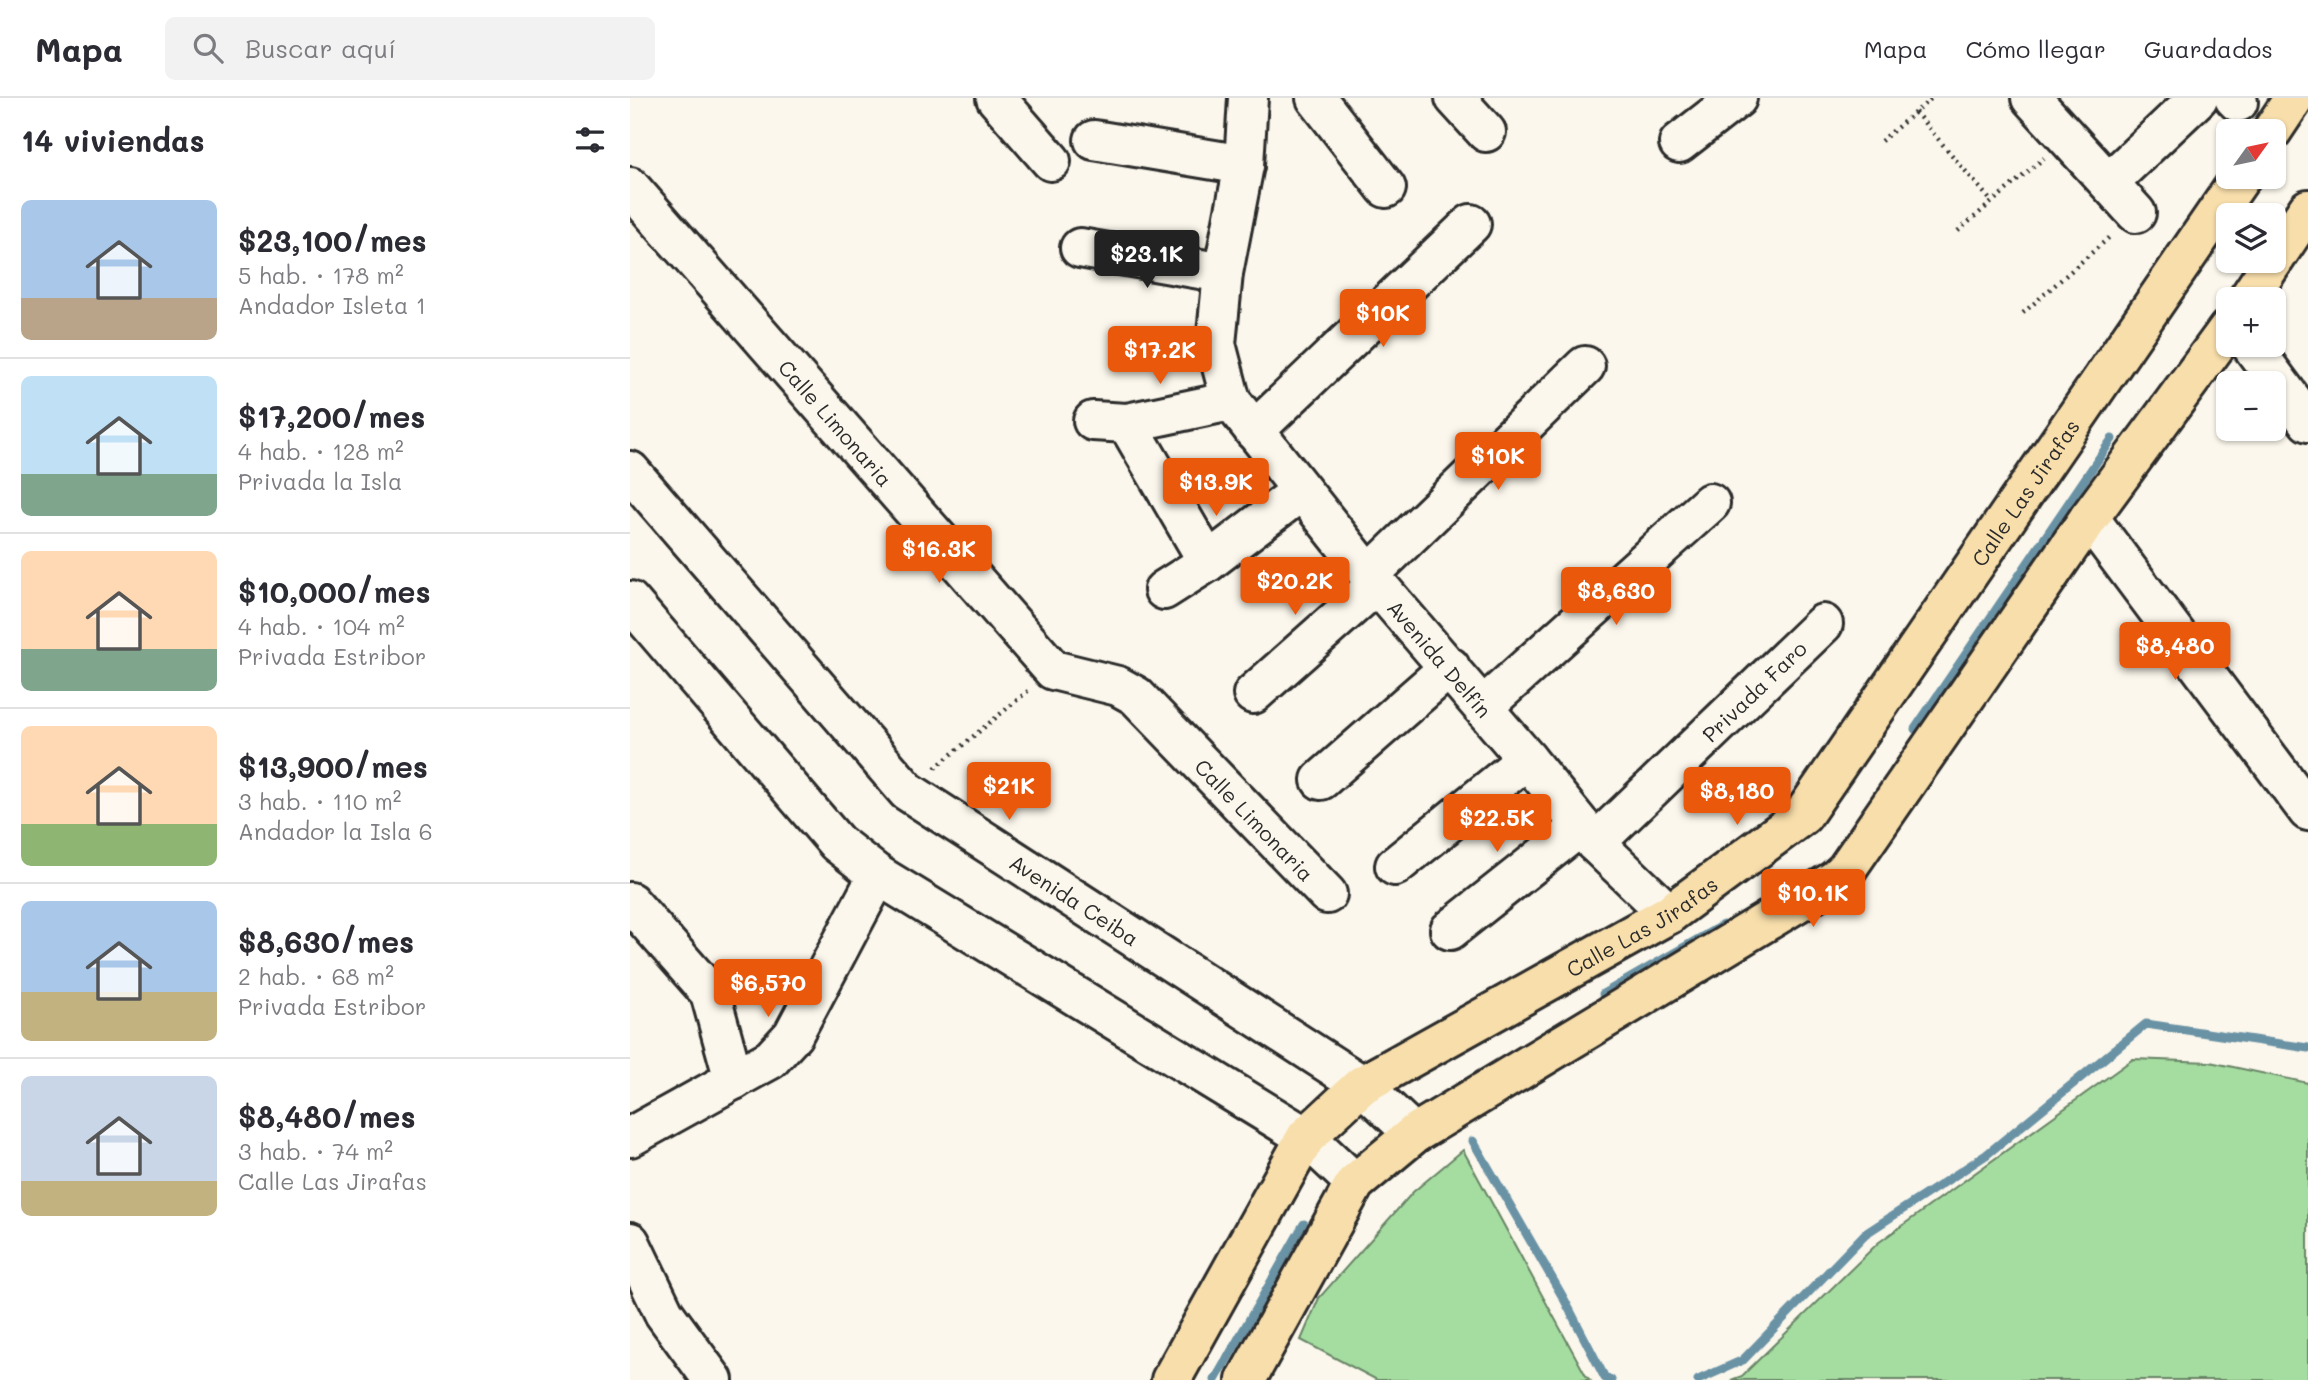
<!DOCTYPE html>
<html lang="es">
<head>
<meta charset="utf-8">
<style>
	body { margin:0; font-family:Mali,sans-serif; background:#f2f2f3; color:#2b2b33; height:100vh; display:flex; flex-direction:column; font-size:26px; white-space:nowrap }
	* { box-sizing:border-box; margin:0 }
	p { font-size:23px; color:#7c7c81 }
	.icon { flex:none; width:38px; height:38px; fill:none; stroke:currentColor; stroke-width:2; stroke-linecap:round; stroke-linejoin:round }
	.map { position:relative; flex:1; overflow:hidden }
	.details { display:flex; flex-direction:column; background:#fff; width:630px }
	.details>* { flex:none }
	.needle { width:46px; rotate:57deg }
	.tools { position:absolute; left:1586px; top:21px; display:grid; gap:14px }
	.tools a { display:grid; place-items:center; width:70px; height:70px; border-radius:10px; background:#fff; box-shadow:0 2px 5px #0004; font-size:35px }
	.price { position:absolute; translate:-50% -60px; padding:0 16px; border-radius:7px; background:#ea580c; color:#fff; font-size:23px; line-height:46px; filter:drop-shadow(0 2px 4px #0008) }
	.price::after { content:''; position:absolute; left:50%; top:42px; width:21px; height:16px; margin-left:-10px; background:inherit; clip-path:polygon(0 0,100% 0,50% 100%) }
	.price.active { background:#222; color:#fff }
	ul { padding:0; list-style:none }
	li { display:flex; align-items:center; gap:21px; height:175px; padding:0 21px }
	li+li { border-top:2px solid #e1e1e2 }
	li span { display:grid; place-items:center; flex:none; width:196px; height:140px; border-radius:10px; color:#555 }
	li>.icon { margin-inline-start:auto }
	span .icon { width:84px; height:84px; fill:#fffc; stroke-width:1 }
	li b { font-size:30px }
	h2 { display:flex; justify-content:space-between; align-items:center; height:84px; padding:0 21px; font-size:30px }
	header { display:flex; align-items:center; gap:42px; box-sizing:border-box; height:98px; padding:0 35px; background:#fff; border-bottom:2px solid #e1e1e2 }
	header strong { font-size:33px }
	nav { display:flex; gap:38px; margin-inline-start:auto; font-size:24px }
	.search { width:490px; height:63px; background:#f2f2f3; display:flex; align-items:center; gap:18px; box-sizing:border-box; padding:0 24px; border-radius:10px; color:#7c7c81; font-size:26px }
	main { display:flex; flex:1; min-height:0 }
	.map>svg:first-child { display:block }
	.green { fill:#a5dda1; stroke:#688466; stroke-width:2 }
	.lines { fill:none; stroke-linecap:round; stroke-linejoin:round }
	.stream { stroke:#6a92a5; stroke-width:9 }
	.minor-casing { stroke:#2b2b2b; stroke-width:44 }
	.major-casing { stroke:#2b2b2b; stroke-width:44 }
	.path { stroke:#2b2b2b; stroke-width:4.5; stroke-dasharray:2 5; stroke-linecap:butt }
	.minor { stroke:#fbf7ec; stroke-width:38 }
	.major { stroke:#f8deab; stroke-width:38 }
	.labels { text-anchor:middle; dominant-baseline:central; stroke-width:7; stroke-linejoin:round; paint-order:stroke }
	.street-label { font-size:21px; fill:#2b2b2b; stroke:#fbf7ec }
</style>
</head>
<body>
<header>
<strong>Mapa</strong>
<div class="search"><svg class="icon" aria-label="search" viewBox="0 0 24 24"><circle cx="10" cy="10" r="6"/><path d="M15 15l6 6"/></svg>Buscar aquí</div>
<nav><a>Mapa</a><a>Cómo llegar</a><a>Guardados</a></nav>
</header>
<main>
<section class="details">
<h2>14 viviendas<svg class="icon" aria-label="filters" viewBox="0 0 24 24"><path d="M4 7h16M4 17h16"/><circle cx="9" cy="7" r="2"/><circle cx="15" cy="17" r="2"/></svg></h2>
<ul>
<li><span style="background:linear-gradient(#a9c7e8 70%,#b9a48a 0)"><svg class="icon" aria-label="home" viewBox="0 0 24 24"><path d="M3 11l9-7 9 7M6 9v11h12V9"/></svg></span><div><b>$23,100/mes</b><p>5 hab. · 178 m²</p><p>Andador Isleta 1</p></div></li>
<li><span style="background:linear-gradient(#bfe0f5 70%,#7fa58c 0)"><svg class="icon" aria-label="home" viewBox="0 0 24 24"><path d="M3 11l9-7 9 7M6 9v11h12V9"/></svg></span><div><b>$17,200/mes</b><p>4 hab. · 128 m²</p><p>Privada la Isla</p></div></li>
<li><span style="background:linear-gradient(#ffd9b3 70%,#7fa58c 0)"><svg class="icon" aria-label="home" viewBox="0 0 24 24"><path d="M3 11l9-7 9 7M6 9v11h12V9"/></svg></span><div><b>$10,000/mes</b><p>4 hab. · 104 m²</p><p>Privada Estribor</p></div></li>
<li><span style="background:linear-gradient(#ffd9b3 70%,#8fb573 0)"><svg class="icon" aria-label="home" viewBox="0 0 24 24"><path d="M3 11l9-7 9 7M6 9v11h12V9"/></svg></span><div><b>$13,900/mes</b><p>3 hab. · 110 m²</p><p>Andador la Isla 6</p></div></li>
<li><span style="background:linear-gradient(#a9c7e8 65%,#c2b280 0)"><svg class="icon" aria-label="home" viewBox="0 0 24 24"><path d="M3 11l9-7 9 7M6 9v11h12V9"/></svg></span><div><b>$8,630/mes</b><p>2 hab. · 68 m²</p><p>Privada Estribor</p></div></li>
<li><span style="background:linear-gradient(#c9d6e8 75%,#c2b280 0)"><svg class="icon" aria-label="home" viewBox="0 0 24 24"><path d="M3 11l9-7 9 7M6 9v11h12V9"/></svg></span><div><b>$8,480/mes</b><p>3 hab. · 74 m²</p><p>Calle Las Jirafas</p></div></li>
</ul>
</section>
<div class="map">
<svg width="1678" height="1282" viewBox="0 0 1678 1282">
	<rect width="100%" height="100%" fill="#fbf7ec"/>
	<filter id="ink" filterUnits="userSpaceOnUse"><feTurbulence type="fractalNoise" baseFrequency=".0143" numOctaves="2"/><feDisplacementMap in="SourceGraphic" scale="14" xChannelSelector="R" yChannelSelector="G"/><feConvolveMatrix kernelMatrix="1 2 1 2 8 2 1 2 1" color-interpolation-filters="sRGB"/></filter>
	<g filter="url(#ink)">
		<g class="green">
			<polygon points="1503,961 1580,964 1678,985 1678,1282 1101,1282 1112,1278 1248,1145"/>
			<polygon points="833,1052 956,1278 960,1282 747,1282 671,1242 689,1200 783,1094"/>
		</g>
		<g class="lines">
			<g class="stream">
				<polyline points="1285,631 1482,341"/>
				<polyline points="973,896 1093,827"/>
				<polyline points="843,1043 934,1201 975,1280 981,1282"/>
				<polyline points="585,1282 674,1126"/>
				<polyline points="1068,1282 1113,1262 1235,1136 1356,1057 1516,926 1678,950"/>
			</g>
			<defs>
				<g id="minor">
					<polyline points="366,0 421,63"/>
					<path id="s1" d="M 618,0 L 614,67 L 593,175 L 586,246 L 601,303 L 739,477 L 897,661 L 965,745 L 1039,816"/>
					<polyline points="686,0 756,90"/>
					<polyline points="825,0 856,34"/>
					<polyline points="1401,0 1506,115"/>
					<polyline points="1604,0 1608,4"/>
					<polyline points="464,42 614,67"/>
					<polyline points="1049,45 1107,0"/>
					<polyline points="1480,83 1568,0"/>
					<path id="s2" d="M 0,89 L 423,572 L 488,588 L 506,598 L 697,796"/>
					<polyline points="450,150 593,175"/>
					<polyline points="1621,247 1678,324"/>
					<polyline points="463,323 497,325 601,303"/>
					<polyline points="497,325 578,464"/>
					<polyline points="624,333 841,126"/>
					<path id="s3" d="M 0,373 L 277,693 L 732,987 L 784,1036"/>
					<polyline points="1459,420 1678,713"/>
					<polyline points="739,477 955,268"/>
					<polyline points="534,492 578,464 670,394"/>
					<polyline points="0,503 207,745 248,777 676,1039 725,1085"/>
					<polyline points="623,596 747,486"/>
					<polyline points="853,609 1080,405"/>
					<polyline points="691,682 820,569"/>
					<path id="s4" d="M 965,745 L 1193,526"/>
					<polyline points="765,768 897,661"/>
					<polyline points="0,804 80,895 104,982"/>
					<polyline points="820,832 951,728"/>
					<polyline points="0,1039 141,961 163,937 248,777"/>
					<polyline points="0,1144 34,1215 83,1282"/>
				</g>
				<g id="major">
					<polyline points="1642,33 1664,0"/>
					<polyline points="1618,201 1678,111"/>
					<path id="s5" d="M 541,1282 L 676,1039 L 732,987 L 1039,816 L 1173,717 L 1611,79"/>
					<polyline points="616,1282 725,1085 784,1036 1205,782 1216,772 1459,420 1598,231"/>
				</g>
			</defs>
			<use href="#minor" class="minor-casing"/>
			<use href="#major" class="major-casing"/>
			<g class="path">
				<polyline points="1285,14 1362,104"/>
				<polyline points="1251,43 1302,0"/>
				<polyline points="1328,133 1414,60"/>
				<polyline points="1393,215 1482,137"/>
				<polyline points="305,670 398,593"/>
			</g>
			<use href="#minor" class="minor"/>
			<use href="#major" class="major"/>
		</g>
	</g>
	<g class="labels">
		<g class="street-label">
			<text stroke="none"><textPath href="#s2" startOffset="313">Calle Limonaria</textPath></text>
			<text stroke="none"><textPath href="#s5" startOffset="1264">Calle Las Jirafas</textPath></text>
			<text stroke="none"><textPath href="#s1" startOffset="639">Avenida Delfín</textPath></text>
			<text stroke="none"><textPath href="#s4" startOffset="220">Privada Faro</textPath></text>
			<text stroke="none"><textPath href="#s2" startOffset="901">Calle Limonaria</textPath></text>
			<text stroke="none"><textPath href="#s3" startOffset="623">Avenida Ceiba</textPath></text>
			<text stroke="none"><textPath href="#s5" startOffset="676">Calle Las Jirafas</textPath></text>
		</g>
	</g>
</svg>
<div class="tools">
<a><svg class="needle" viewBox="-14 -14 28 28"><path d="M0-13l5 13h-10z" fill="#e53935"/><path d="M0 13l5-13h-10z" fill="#7c7c81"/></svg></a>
<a><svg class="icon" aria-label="layers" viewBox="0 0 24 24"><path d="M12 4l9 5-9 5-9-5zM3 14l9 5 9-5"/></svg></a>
<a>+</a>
<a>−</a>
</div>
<b class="price active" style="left:517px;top:192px">$23.1K</b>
<b class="price" style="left:753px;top:251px">$10K</b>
<b class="price" style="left:530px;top:288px">$17.2K</b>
<b class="price" style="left:868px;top:394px">$10K</b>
<b class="price" style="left:586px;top:420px">$13.9K</b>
<b class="price" style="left:309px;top:487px">$16.3K</b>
<b class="price" style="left:665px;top:519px">$20.2K</b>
<b class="price" style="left:986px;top:529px">$8,630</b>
<b class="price" style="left:1545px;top:584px">$8,480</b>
<b class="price" style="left:379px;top:724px">$21K</b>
<b class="price" style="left:1107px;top:729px">$8,180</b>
<b class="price" style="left:867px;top:756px">$22.5K</b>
<b class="price" style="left:1183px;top:831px">$10.1K</b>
<b class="price" style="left:138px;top:921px">$6,570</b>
</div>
</main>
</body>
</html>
